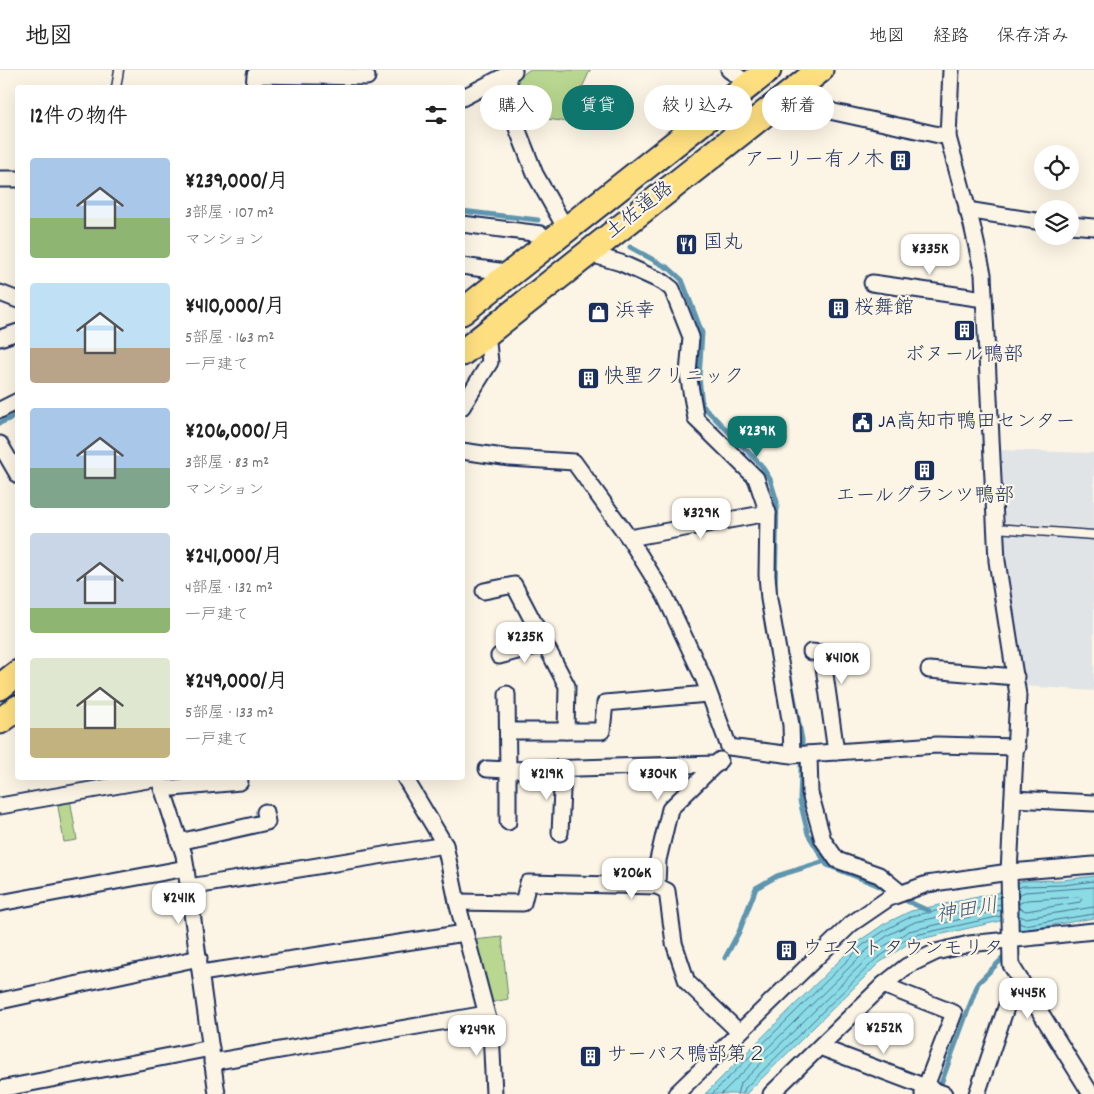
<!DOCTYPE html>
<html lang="ja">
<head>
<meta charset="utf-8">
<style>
	body { margin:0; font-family:Dekko,"Klee One",sans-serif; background:#f2f2f2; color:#222; height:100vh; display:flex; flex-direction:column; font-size:19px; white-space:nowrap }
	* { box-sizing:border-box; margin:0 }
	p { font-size:16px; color:#767676 }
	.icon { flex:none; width:28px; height:28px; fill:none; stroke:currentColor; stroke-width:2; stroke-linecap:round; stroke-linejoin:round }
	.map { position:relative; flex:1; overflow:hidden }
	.side { position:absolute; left:15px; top:15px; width:450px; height:695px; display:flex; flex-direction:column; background:#fff; border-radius:5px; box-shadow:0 5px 20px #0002 }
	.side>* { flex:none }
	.banner { position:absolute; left:480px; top:15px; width:475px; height:45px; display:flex; gap:10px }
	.tools { position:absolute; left:1034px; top:75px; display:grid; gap:10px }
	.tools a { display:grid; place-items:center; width:45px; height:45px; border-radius:50%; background:#fff; box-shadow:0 5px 20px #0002; font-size:25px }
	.price { position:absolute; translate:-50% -42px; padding:0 11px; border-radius:10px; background:#fff; color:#222; font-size:16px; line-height:32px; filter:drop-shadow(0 1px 2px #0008) }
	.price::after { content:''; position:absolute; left:50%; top:30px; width:15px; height:11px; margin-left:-8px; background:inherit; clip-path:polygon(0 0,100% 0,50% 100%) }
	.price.current { background:#0f766e; color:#fff }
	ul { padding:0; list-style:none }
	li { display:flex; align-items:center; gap:15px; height:125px; padding:0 15px }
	li span { display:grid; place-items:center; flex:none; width:140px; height:100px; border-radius:5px; color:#555 }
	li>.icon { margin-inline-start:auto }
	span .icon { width:60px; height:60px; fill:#fffc; stroke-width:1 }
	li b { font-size:21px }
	h2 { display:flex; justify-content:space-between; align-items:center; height:60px; padding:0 15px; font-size:21px }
	.tag { padding:0 18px; border-radius:22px; background:#fff; box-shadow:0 5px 20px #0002; font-size:18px; line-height:45px }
	.tag.current { background:#0f766e; color:#fff }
	header { display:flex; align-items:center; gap:30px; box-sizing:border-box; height:70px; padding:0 25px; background:#fff; border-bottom:1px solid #e0e0e0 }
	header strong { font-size:24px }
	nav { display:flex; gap:28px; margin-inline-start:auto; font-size:18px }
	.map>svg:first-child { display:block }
	.built { fill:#e1e4e6 }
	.green { fill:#b9d790; stroke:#6a8377 }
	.water { fill:#8bdbe5; stroke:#5e96af }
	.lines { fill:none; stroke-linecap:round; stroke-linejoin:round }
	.shore { stroke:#487494; stroke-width:1 }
	.stream { stroke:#5e96af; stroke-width:5 }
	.service-casing { stroke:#1b2f5e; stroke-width:11 }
	.minor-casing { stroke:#1b2f5e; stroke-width:19 }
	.trunk-casing { stroke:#1b2f5e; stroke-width:29 }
	.service { stroke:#fcf5e5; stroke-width:8 }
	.minor { stroke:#fcf5e5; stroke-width:15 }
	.trunk { stroke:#fedf80; stroke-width:25 }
	.labels { text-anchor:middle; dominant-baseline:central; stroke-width:4.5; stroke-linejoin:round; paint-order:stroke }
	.poi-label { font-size:20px; fill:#1b2f5e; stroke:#fcf5e5; text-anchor:start }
	.street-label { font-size:20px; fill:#1b2f5e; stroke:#fcf5e5 }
	.water-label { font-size:21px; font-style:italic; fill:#375a80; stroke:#fcf5e5 }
</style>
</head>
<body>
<header>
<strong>地図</strong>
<nav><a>地図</a><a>経路</a><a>保存済み</a></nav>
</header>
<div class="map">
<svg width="1094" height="1024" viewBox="0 0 1094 1024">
	<rect width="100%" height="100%" fill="#fcf5e5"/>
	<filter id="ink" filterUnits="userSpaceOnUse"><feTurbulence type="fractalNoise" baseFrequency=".02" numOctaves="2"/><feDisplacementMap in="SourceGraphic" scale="10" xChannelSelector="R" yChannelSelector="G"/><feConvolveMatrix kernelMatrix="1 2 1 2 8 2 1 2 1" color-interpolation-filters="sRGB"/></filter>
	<g filter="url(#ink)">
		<g class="built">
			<polygon points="1001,380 1094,383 1094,459 1005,452"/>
			<polygon points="1000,464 1094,470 1094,621 1024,616"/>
		</g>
		<g class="green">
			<polygon points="529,0 590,0 567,52 522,45 517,9"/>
			<polygon points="70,729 77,770 64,772 57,731"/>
			<polygon points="502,867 508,929 489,933 473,870"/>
		</g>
		<polygon class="water" points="1094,806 1094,848 1023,860 1000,851 912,871 879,893 746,1024 705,1024 859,871 884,854 911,841 997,823 1022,811 1063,810"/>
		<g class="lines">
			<g class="shore">
				<polyline points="1018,818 1023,816 1064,815 1094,811"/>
				<polyline points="1018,825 1025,822 1094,817"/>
				<polyline points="1018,834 1027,830 1079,827 1082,829 1080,832 1026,841 1019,838"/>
				<polyline points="1019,846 1025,848 1094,837"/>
				<polyline points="1019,853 1024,855 1094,844"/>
				<polyline points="712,1024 863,875 887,859 912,846 1001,827"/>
				<polyline points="721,1024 867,880 890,864 915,852 1001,834"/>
				<polyline points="737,1024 740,1014 873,883 909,861 1001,840"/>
				<polyline points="743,1024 745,1018 876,889 911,866 1001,846"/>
			</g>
			<g class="stream">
				<polyline points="462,141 538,150"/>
				<polyline points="630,177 670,199 682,210 702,263 699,307 702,335 761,395 770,409 777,432 775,521"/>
				<polyline points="0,353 18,345"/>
				<polyline points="789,601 802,670 800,731 808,764 827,795 877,815 890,823"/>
				<polyline points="898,827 929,841"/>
				<polyline points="725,888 739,862 756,818 777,806 825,791"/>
				<polyline points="939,1019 978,913 1002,889"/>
			</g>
			<defs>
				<g id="service">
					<polyline points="116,18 119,0"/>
					<polyline points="994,458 1094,465"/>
				</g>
				<g id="minor">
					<polyline points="729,0 750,15"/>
					<polyline points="951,0 948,67 972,155 983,204 997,491 1018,625 1009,802 1011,895 1091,1024"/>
					<polyline points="508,6 517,58 535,104 566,159"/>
					<polyline points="254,18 255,5 367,7"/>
					<polyline points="792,22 834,42 948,67"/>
					<polyline points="462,28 514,1"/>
					<polyline points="0,109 18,109"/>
					<polyline points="967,140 1042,152"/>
					<polyline points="462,154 541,164"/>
					<polyline points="1070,155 1094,157"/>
					<polyline points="587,183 621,193 663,212 672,219 691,267 688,304 696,349 756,408 768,443 767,505 769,529 791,655 792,685"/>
					<polyline points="462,196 513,203"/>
					<polyline points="872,213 984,229"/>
					<polyline points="0,223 18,230"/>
					<polyline points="0,268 18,262"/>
					<polyline points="462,337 490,292 487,263"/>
					<polyline points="0,340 18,331"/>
					<polyline points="0,374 18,405"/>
					<polyline points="462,381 510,388 574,392 629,468 665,526 703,607 729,677 792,685 937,675 1017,677"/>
					<polyline points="629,468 768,443"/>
					<polyline points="484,521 514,515 567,616 566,661"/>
					<polyline points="811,582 822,583 836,682"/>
					<polyline points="499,586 543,574"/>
					<polyline points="929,600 1016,607"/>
					<polyline points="507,624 508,700 717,694"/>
					<polyline points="508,661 602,661 605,633 708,624"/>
					<polyline points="809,684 810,723 823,770 837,790 879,805 901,823"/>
					<polyline points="487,699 508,700 508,752"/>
					<polyline points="159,708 184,785 217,1024"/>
					<polyline points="405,708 445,775 457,832 491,960 494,1024"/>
					<polyline points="162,719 240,712"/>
					<polyline points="1013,729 1094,733"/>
					<polyline points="0,736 159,708"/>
					<polyline points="560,763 563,699"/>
					<polyline points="179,772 267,752 265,742"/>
					<polyline points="657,816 658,790 670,739 720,690"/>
					<polyline points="189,817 445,775"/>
					<polyline points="457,832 523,833 528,813 657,816 667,821 674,873 687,912 739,962"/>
					<polyline points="0,833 186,798"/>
					<polyline points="201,903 465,863"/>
					<polyline points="883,915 954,943 923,1024"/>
					<polyline points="0,931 199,888"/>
					<polyline points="822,975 825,979 944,1024"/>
					<polyline points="212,992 486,944"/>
					<polyline points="0,1019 211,978"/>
					<polyline points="676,1024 851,854 889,828 927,814 1009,802 1094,795"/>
					<polyline points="771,1024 883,915 907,896 936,882 969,874 1094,861"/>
					<polyline points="977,1024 1013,917 1021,911"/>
				</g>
				<g id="trunk">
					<polyline points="462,242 768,0"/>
					<polyline points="462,283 820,0"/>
					<polyline points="0,617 18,603"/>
					<polyline points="0,651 18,638"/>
				</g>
			</defs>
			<use href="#service" class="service-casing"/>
			<use href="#minor" class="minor-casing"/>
			<use href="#trunk" class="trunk-casing"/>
			<use href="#service" class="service"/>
			<use href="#minor" class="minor"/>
			<use href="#trunk" class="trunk"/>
		</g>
	</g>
	<defs>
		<symbol id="building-square" viewBox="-11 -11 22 22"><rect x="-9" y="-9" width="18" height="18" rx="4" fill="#1b2f5e" stroke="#fcf5e5"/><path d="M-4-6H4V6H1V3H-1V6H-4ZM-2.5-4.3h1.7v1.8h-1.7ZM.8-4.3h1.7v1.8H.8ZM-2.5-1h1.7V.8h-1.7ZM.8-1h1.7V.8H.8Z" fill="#fff"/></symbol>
		<symbol id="restaurant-square" viewBox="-11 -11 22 22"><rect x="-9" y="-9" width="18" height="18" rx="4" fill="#1b2f5e" stroke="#fcf5e5"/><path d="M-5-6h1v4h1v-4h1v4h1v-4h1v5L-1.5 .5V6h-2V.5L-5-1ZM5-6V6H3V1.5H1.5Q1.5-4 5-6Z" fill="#fff"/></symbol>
		<symbol id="shop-square" viewBox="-11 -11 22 22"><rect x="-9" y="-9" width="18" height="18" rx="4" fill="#1b2f5e" stroke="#fcf5e5"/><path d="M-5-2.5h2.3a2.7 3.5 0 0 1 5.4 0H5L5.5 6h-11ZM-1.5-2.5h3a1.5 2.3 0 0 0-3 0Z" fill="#fff"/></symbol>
		<symbol id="civic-square" viewBox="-11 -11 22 22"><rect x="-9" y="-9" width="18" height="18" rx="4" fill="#1b2f5e" stroke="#fcf5e5"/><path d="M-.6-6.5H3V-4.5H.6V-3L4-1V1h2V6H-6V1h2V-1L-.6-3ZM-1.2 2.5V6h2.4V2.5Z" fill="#fff"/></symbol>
	</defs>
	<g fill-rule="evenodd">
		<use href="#building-square" x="888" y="78" width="25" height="25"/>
		<use href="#restaurant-square" x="674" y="162" width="25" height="25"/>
		<use href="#building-square" x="826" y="226" width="25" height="25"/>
		<use href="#shop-square" x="586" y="230" width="25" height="25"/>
		<use href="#building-square" x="952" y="248" width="25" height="25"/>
		<use href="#building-square" x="576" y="296" width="25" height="25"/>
		<use href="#civic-square" x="850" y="340" width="25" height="25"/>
		<use href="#building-square" x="912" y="388" width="25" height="25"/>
		<use href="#building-square" x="774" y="868" width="25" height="25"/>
		<use href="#building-square" x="578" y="974" width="25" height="25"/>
	</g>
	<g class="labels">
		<g class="poi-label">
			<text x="884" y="91" text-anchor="end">アーリー有ノ木</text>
			<text x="703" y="174">国丸</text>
			<text x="854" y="239">桜舞館</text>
			<text x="615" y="242">浜幸</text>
			<text x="964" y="286" text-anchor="middle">ボヌール鴨部</text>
			<text x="604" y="308">快聖クリニック</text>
			<text x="878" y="353">JA高知市鴨田センター</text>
			<text x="925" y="427" text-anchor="middle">エールグランツ鴨部</text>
			<text x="802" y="880">ウエストタウンモリタ</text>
			<text x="607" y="986">サーパス鴨部第２</text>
		</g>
		<g class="street-label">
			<text transform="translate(640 141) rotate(-38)">土佐道路</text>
		</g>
		<g class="water-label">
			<text transform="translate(967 842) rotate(-9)">神田川</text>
		</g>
	</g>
</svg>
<div class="tools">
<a><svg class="icon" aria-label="locate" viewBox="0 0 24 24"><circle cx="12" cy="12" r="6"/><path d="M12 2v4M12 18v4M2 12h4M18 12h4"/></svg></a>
<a><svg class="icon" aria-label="layers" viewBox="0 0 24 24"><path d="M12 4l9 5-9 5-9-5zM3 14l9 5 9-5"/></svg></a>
</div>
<b class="price" style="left:930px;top:206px">¥335K</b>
<b class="price current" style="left:757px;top:388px">¥239K</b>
<b class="price" style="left:701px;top:470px">¥329K</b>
<b class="price" style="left:525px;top:594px">¥235K</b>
<b class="price" style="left:842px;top:615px">¥410K</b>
<b class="price" style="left:547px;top:731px">¥219K</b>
<b class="price" style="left:658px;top:731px">¥304K</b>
<b class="price" style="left:632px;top:830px">¥206K</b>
<b class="price" style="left:179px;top:855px">¥241K</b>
<b class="price" style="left:1028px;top:950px">¥445K</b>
<b class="price" style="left:884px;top:985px">¥252K</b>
<b class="price" style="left:477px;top:987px">¥249K</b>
<div class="banner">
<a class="tag">購入</a>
<a class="tag current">賃貸</a>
<a class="tag">絞り込み</a>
<a class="tag">新着</a>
</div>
<section class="side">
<h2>12件の物件<svg class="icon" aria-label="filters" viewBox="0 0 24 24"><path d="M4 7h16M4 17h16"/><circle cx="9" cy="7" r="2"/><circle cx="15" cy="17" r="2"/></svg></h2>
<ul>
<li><span style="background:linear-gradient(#a9c7e8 60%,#8fb573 0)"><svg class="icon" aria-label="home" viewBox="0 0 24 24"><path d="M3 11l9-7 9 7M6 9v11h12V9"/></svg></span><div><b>¥239,000/月</b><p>3部屋 · 107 m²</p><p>マンション</p></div></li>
<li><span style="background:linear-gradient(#bfe0f5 65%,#b9a48a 0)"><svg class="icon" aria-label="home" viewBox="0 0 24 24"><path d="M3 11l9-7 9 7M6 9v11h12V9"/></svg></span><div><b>¥410,000/月</b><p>5部屋 · 163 m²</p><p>一戸建て</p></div></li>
<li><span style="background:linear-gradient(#a9c7e8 60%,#7fa58c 0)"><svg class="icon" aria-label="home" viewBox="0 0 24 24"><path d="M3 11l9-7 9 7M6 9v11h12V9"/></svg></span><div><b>¥206,000/月</b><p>3部屋 · 83 m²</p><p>マンション</p></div></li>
<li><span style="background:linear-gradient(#c9d6e8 75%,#8fb573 0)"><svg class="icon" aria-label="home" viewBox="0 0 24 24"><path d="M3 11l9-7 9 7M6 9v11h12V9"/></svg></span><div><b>¥241,000/月</b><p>4部屋 · 132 m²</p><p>一戸建て</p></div></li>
<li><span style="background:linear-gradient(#dfe7d0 70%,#c2b280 0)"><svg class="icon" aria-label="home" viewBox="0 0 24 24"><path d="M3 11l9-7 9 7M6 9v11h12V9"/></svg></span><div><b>¥249,000/月</b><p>5部屋 · 133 m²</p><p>一戸建て</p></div></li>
</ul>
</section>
</div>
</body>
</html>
